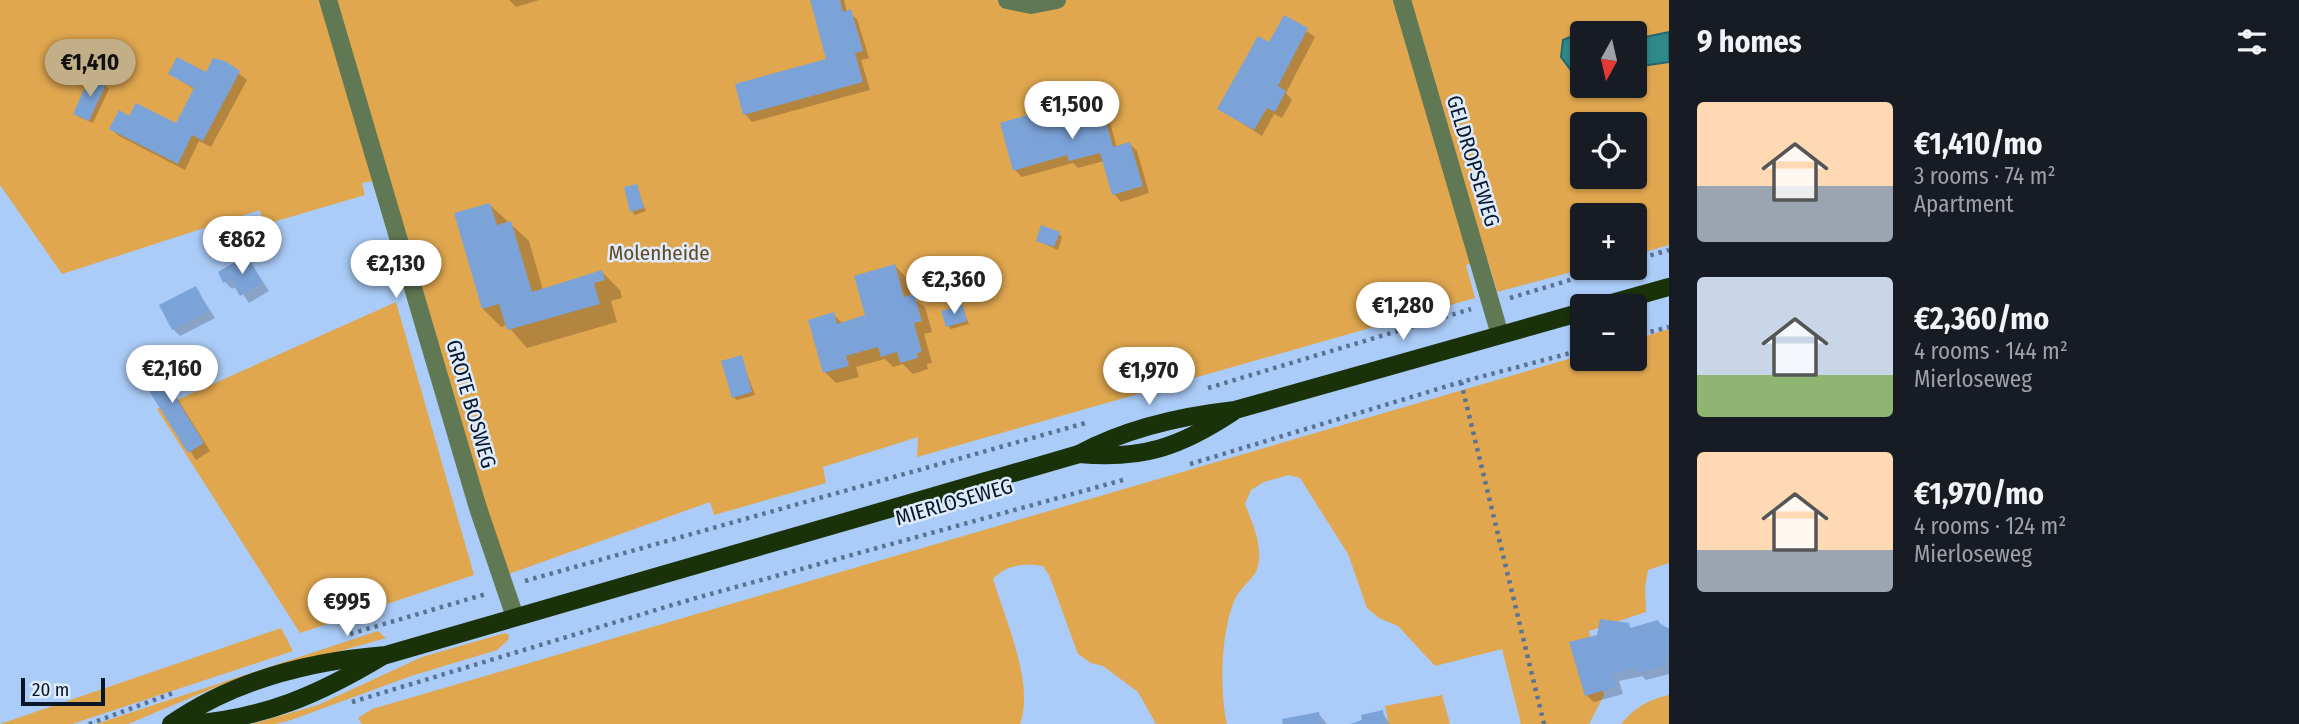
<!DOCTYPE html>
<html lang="en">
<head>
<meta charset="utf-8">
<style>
	body { margin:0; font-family:"Fira Sans Condensed",sans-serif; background:#20242c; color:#f1f3f6; height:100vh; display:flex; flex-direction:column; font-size:26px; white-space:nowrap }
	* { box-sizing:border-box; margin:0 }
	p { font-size:23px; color:#9ea1a6 }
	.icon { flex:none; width:38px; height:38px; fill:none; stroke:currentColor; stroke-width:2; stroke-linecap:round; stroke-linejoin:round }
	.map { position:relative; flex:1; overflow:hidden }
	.sheet { display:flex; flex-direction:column; background:#171b24; width:630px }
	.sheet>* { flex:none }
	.needle { width:46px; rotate:188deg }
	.fabs { position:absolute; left:1570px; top:21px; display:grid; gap:14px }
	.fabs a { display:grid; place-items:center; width:77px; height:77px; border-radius:7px; background:#171b24; box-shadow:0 2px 5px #0004; font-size:35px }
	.scale { position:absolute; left:21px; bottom:18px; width:84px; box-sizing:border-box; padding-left:7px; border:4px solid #071629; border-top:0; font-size:19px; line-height:24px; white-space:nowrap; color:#071629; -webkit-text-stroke:5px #deebfc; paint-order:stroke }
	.price { position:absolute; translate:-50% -60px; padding:0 16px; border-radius:24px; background:#fff; color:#222; font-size:23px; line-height:46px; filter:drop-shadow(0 2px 4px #0008) }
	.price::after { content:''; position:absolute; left:50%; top:42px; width:21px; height:16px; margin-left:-10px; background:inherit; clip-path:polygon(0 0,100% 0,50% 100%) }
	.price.selected { background:#c2af87; color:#111 }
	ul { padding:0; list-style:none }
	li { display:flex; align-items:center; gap:21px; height:175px; padding:0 28px }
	li span { display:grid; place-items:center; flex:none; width:196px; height:140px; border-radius:7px; color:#555 }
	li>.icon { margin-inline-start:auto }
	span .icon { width:84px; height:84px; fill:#fffc; stroke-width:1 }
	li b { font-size:30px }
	h2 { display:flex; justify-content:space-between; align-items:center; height:84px; padding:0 28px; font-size:30px }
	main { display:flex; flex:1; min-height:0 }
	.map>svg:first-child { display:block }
	.green { fill:#e0a74f; fill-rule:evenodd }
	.water { fill:#2f898a; stroke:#23666d; stroke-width:2 }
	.shadow { fill:#0003 }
	.building { fill:#7ca3d8 }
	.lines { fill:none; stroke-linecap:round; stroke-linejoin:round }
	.path { stroke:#5b7393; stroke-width:4.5; stroke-dasharray:3.5 5; stroke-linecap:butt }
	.minor { stroke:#607954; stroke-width:18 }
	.major { stroke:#19320a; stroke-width:18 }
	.labels { text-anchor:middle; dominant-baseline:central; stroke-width:5; stroke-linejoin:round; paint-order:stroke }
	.street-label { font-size:21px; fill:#071629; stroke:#deebfc }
	.park-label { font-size:21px; fill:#644920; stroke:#deebfc }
</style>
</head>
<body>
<main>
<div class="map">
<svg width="1669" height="724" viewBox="0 0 1669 724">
	<rect width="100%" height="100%" fill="#abccf8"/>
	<g class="green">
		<path d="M 0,0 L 1669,0 L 1669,245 L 1635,255 L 1634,215 L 1582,215 L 1582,268 L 1587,268 L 1497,292 L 1487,258 L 1466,265 L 1475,298 L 917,457 L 918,437 L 823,467 L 826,483 L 714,515 L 710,502 L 495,579 L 372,181 L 362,183 L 365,195 L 263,225 L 260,210 L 62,274 L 0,185 ZM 1582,33 L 1634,33 L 1634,86 L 1582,86 ZM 1582,124 L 1634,124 L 1634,177 L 1582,177 Z"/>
		<polygon points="396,302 474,575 300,633 157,409"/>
		<path d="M 1669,329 L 1669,563 L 1648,570 L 1645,587 L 1646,612 L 1589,631 L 1604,695 L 1589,724 L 1521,724 L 1502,649 L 1435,666 L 1398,626 L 1379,618 L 1367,608 L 1348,554 L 1300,478 L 1289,475 L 1264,482 L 1251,490 L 1245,504 C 1252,523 1263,545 1258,566 C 1256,577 1242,586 1236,597 C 1221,627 1219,691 1227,724 L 1156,724 L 1138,692 L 1103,666 L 1091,663 L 1078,654 L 1049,575 L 1043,566 C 1024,563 1007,564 993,579 C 1005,619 1035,685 1020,724 L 362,724 L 358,718 L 372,709 L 1582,355 L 1582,359 L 1634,359 L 1635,339 Z"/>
		<polygon points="281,628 293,651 72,724 0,724"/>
		<polygon points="378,631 386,638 221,685 128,724 96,724"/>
		<polygon points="505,633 509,635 508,640 497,650 411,676 291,720 276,724 251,724 318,705 422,657"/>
		<polygon points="1442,695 1450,724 1389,724 1385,706"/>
		<path d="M 1669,695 L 1669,724 L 1621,724 C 1635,707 1648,700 1669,695 Z"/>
	</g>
	<g class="water">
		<polygon points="1595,26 1614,33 1582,33 1582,85 1561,57 1563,40"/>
		<polygon points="1669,32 1669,62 1635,67 1635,39"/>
	</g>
	<g class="shadow">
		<polygon points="509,0 539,0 516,7"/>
		<polygon points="812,0 844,0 847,12 857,19 869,58 861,60 870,90 752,122 745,114 828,60"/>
		<polygon points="1285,17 1315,37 1286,93 1292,100 1282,118 1274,114 1262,136 1220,109 1270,44"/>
		<polygon points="225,63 247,80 211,147 199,141 185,170 119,136 111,129 130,118 177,125 195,90 171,74 206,75"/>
		<polygon points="105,85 109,89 93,123 79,117 75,114"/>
		<polygon points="1097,93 1104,100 1117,148 1130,144 1137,151 1149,193 1121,202 1114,194 1104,161 1078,168 1073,163 1022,177 1015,170 1052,110 1056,115 1076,109"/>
		<polygon points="636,186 646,211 635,215 632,211"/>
		<polygon points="490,205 529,241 543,290 602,272 620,290 622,298 611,301 617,322 527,348 507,325 501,327 483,309"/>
		<polygon points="1059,234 1062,237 1058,250 1038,241"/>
		<polygon points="247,257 269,291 249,303 237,286 232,289 225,282"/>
		<polygon points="895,266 906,277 911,297 925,307 932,332 924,334 932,363 927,364 928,369 913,374 903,364 893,367 885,359 856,367 859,377 836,383 825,372 833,314 843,324 867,316"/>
		<polygon points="196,288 215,318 180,336 173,329"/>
		<polygon points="962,307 969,324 951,329 948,326"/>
		<polygon points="741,357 755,395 737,400 733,397"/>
		<polygon points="171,362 186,381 172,390 210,451 196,460 144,379"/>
		<polygon points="1658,622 1669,629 1669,674 1646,680 1642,676 1619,681 1623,694 1594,702 1586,695 1628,625 1632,629"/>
		<polygon points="1382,712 1390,724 1352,724"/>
		<polygon points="1319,714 1327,724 1285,724"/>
	</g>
	<g class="building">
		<polygon points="810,0 840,0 843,12 851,9 863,51 855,53 863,82 743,115 735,84 826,59"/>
		<polygon points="1284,15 1308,28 1278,86 1286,91 1275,112 1267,108 1254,130 1217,109 1258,36 1269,42"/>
		<polygon points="177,57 206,72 213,58 225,61 240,71 203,141 192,135 178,164 109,129 119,110 129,116 136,103 176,123 194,88 168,74"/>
		<polygon points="90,76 106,84 89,121 73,114"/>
		<polygon points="1097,91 1113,147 1130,142 1143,186 1112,195 1100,153 1069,161 1067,155 1013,171 1000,123 1052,108 1054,114 1074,108 1071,98"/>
		<polygon points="637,184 644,208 630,212 624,187"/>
		<polygon points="490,203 497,225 511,221 532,292 602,270 605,280 594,283 600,304 507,330 499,304 482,309 454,213"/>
		<polygon points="1041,225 1060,232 1054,247 1036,241"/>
		<polygon points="247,255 263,283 240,296 230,279 223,283 218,272"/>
		<polygon points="895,264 904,297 914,294 922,321 914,323 922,352 917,353 918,358 900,363 897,352 881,357 878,347 846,356 849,366 823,373 808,320 834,312 837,324 865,315 854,276"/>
		<polygon points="196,286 209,311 172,330 159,305"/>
		<polygon points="963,305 967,321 946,327 941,311"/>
		<polygon points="742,355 752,392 732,398 721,361"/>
		<polygon points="171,360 179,373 166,382 204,443 188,453 141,378"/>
		<polygon points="1600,619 1629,623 1630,628 1658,620 1661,626 1669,628 1669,654 1665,654 1668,665 1637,673 1636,668 1613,674 1616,687 1585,696 1569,642 1597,635"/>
		<polygon points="1383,710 1385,724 1350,724 1362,720 1361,715"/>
		<polygon points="1319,712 1321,724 1283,724 1282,719"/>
	</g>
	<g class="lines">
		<g class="path">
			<polyline points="1634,260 1669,250"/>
			<polyline points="1510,298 1610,268"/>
			<polyline points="1634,336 1669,327"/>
			<polyline points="1461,382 1544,724"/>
			<polyline points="1208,388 1471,309"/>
			<polyline points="1190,464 1461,382 1582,350"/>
			<polyline points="525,581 1089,422"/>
			<polyline points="350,634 486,594"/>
			<polyline points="352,702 689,600 1123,480"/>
			<polyline points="89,724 173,693"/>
		</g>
		<g class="minor">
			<polyline points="328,0 478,508 515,617"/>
			<polyline points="1007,0 1031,5 1057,0"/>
			<polyline points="1402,0 1500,335"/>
		</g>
		<g class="major">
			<polyline points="1601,306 1669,287"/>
			<path d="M 1079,454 C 1142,460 1180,447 1233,412"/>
			<path d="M 171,724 C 234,680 310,661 386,655 L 1079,454 C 1127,428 1181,416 1235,410 L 1582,312"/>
			<path d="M 189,724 C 265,718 318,695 383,656"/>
		</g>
	</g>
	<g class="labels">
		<g class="street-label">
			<text transform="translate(1473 161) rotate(73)">GELDROPSEWEG</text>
			<text transform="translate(471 404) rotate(74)">GROTE BOSWEG</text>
			<text transform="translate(954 502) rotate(-16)">MIERLOSEWEG</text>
		</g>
		<g class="park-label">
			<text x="659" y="253">Molenheide</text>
		</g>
	</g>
</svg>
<div class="fabs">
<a><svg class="needle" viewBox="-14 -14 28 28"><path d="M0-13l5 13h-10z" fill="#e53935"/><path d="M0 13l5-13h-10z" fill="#9ea1a6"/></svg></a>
<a><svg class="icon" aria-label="locate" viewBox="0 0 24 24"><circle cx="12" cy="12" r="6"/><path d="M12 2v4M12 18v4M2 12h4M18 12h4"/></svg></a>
<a>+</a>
<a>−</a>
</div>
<div class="scale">20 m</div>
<b class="price selected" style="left:90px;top:99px">€1,410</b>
<b class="price" style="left:1072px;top:141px">€1,500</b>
<b class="price" style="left:242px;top:276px">€862</b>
<b class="price" style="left:396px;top:300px">€2,130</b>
<b class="price" style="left:954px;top:316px">€2,360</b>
<b class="price" style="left:1403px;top:342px">€1,280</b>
<b class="price" style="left:172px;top:405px">€2,160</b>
<b class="price" style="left:1149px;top:407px">€1,970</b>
<b class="price" style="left:347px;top:638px">€995</b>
</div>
<section class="sheet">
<h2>9 homes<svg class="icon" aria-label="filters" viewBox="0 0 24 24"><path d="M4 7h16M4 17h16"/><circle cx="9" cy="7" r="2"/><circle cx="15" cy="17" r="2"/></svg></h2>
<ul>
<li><span style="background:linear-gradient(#ffd9b3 60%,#9aa5b1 0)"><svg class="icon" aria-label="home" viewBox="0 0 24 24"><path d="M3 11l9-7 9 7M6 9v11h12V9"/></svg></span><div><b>€1,410/mo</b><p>3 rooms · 74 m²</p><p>Apartment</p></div></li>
<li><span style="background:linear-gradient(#c9d6e8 70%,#8fb573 0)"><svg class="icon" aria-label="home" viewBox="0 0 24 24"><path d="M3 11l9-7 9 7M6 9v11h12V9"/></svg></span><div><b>€2,360/mo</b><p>4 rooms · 144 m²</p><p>Mierloseweg</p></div></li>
<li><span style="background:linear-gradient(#ffd9b3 70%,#9aa5b1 0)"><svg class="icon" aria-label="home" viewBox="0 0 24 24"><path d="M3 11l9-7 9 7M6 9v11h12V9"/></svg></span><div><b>€1,970/mo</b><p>4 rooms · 124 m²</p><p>Mierloseweg</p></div></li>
</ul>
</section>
</main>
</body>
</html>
